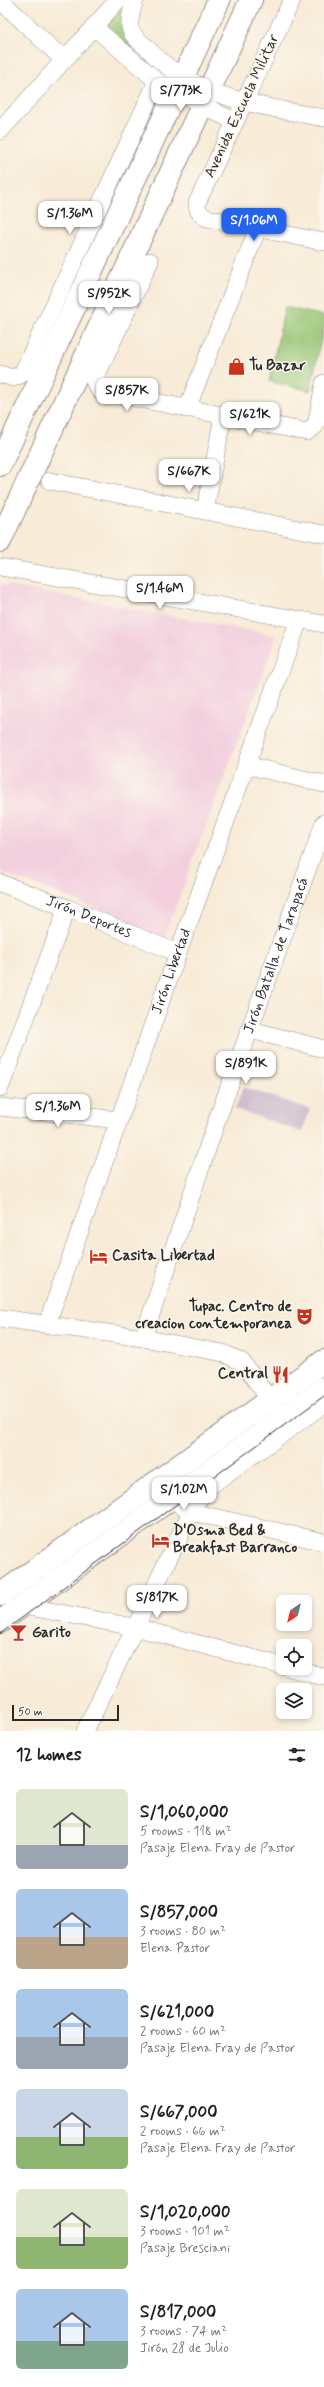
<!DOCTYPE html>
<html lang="en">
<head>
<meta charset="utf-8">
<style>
	body { margin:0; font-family:Mynerve,sans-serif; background:#f6f6f6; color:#202124; height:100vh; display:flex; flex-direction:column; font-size:15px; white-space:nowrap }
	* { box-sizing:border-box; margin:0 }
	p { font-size:13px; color:#757577 }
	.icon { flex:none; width:22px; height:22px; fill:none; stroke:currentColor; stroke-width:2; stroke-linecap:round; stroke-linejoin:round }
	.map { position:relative; height:1731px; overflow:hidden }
	.details { display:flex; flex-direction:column; background:#fff; flex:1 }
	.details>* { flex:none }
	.needle { width:26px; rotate:215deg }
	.tools { position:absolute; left:276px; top:1595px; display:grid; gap:8px }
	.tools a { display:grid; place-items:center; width:36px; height:36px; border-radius:6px; background:#fff; box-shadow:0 2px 6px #0003; font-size:20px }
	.scale { position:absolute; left:12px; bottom:10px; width:107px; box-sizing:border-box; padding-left:4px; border:2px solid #2b2b2b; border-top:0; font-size:11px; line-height:14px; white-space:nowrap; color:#2b2b2b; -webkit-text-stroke:3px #fbf7ec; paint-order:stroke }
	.price { position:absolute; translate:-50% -34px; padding:0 9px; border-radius:8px; background:#fff; color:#222; font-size:13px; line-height:26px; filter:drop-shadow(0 1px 2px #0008) }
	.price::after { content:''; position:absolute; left:50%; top:24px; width:12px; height:9px; margin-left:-6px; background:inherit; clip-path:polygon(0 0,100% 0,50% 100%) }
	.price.current { background:#2563eb; color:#fff }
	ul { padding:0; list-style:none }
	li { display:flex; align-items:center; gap:12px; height:100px; padding:0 16px }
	li span { display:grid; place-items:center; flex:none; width:112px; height:80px; border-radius:6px; color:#555 }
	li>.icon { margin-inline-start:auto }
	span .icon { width:48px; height:48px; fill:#fffc; stroke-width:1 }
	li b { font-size:17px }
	h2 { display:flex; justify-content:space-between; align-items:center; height:48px; padding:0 16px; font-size:17px }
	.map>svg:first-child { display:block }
	.built { fill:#f3cfde }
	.industrial { fill:#cfbdce }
	.green { fill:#96c575; stroke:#607850 }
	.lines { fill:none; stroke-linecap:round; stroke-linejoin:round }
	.minor-casing { stroke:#928b81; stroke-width:18 }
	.major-casing { stroke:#928b81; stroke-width:24 }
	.minor { stroke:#fff; stroke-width:17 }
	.major { stroke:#fff; stroke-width:22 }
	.tram { stroke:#2b2b2b; stroke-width:1 }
	.labels { text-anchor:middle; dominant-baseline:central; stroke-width:3; stroke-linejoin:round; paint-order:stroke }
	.street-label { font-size:15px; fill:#2b2b2b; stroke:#fbf7ec }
	.poi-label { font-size:15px; font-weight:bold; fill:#2b2b2b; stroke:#fbf7ec; text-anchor:start }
</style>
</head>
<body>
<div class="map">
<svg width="324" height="1731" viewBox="0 0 324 1731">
	<rect width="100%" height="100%" fill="#fbf7ec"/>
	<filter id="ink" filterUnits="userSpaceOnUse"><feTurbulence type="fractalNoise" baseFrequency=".025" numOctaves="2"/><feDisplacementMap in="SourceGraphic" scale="8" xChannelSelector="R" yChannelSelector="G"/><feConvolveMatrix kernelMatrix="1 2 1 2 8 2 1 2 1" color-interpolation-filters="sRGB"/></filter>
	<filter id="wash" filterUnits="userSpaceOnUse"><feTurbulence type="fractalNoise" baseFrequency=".012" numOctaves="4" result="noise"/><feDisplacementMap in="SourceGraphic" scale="16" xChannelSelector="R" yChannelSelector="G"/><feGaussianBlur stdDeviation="0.9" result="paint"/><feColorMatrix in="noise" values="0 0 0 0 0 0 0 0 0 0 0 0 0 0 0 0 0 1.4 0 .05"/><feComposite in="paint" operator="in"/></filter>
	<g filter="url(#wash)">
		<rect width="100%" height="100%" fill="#f8ebd7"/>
		<polygon class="built" points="0,584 277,636 164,938 68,897 0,872"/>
		<polygon class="industrial" points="243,1087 310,1109 302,1132 235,1109"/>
		<g class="green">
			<polygon points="126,3 134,44 129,50 106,26"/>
			<polygon points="285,307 324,316 324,326 310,391 269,381"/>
		</g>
	</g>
	<g filter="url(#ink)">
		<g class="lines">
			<defs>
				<g id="minor">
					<polyline points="0,0 64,60"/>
					<path d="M 135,0 C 132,9 129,18 130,27 C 132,38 144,44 151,52 C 197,99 263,106 324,118"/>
					<path d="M 292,0 L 197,203 C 197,211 200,215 207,218 L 324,242"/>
					<polyline points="94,27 157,81 235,122"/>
					<polyline points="0,131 118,0"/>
					<polyline points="150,261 94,381 100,391 307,432 315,426 317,421 324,383"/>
					<polyline points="0,374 13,378 22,374 157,81"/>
					<polyline points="187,409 258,228"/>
					<polyline points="50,481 324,534"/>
					<polyline points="205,511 223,416"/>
					<polyline points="0,567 324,624"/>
					<polyline points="246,765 324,784"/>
					<path id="s1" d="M 0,883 L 67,908 L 178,953"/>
					<polyline points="251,1030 324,1049"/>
					<polyline points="0,1088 67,908"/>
					<polyline points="0,1107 119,1120"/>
					<polyline points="0,1318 143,1338 223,1353 242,1362 277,1409"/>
					<path id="s2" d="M 47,1324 L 178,953 L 299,620"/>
					<path id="s3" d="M 143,1338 L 216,1123 L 324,823"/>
					<polyline points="181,1506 191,1512 324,1542"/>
					<polyline points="24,1606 134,1627 283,1666"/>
					<polyline points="290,1668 324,1677"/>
					<polyline points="85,1731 196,1502 211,1485 324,1404"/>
				</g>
				<g id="major">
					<polyline points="0,465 219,0"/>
					<polyline points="0,541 251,0"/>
					<polyline points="0,1595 324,1361"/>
					<polyline points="0,1622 324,1388"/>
				</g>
			</defs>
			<use href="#minor" class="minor-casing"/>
			<use href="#major" class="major-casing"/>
			<use href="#minor" class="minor"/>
			<use href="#major" class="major"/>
			<polyline class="tram" points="0,1634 324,1396"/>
		</g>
	</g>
	<defs>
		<symbol id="shop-bare" viewBox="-9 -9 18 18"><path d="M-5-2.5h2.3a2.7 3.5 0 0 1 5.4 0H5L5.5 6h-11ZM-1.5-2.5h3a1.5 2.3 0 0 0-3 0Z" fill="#c8321e" stroke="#fbf7ec" stroke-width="2.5" paint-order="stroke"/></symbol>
		<symbol id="hotel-bare" viewBox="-9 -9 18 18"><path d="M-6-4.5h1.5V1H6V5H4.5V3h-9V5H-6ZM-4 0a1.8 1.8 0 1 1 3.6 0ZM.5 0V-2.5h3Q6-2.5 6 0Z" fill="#c8321e" stroke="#fbf7ec" stroke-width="2.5" paint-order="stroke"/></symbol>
		<symbol id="theatre-bare" viewBox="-9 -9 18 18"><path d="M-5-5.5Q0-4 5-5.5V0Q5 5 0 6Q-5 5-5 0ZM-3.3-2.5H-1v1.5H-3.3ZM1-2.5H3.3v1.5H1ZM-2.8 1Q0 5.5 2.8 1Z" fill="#c8321e" stroke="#fbf7ec" stroke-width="2.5" paint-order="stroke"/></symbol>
		<symbol id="restaurant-bare" viewBox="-9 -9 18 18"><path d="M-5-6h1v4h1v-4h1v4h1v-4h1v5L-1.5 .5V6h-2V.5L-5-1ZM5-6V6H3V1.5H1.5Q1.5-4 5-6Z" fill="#c8321e" stroke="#fbf7ec" stroke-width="2.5" paint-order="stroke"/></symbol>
		<symbol id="bar-bare" viewBox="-9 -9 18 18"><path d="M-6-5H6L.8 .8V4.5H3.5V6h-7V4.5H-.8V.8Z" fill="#c8321e" stroke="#fbf7ec" stroke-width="2.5" paint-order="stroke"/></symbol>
	</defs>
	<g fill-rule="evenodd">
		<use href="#shop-bare" x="224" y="354" width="25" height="25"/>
		<use href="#hotel-bare" x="86" y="1244" width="25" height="25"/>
		<use href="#theatre-bare" x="292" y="1304" width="25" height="25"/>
		<use href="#restaurant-bare" x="268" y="1362" width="25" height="25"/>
		<use href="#hotel-bare" x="148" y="1528" width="25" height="25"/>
		<use href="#bar-bare" x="6" y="1620" width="25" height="25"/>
	</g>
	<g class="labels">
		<g class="street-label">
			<text transform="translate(242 106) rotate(-65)">Avenida Escuela Militar</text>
			<text stroke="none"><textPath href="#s1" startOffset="95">Jirón Deportes</textPath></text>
			<text stroke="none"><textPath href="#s3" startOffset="405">Jirón Batalla de Tarapacá</textPath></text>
			<text stroke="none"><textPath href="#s2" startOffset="374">Jirón Libertad</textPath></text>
		</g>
		<g class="poi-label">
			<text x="249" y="366">Tu Bazar</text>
			<text x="112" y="1256">Casita Libertad</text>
			<text x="292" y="1307" text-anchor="end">Tupac. Centro de<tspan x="292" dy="17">creacion contemporanea</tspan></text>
			<text x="268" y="1374" text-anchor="end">Central</text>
			<text x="173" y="1531">D'Osma Bed &amp;<tspan x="173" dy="17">Breakfast Barranco</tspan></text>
			<text x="32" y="1633">Garito</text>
		</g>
	</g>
</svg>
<div class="tools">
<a><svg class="needle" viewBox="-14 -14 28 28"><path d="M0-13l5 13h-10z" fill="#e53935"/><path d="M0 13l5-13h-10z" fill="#757577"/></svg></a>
<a><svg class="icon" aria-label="locate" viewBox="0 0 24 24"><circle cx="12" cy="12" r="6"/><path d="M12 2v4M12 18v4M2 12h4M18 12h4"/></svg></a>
<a><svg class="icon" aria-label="layers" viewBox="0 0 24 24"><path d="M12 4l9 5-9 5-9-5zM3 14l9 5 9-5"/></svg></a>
</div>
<div class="scale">50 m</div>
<b class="price" style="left:181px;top:112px">S/773K</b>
<b class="price" style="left:70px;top:235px">S/1.36M</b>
<b class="price current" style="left:254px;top:242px">S/1.06M</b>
<b class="price" style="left:109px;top:315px">S/952K</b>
<b class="price" style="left:127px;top:412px">S/857K</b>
<b class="price" style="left:250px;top:436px">S/621K</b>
<b class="price" style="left:189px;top:493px">S/667K</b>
<b class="price" style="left:160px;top:610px">S/1.46M</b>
<b class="price" style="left:246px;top:1085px">S/891K</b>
<b class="price" style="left:58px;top:1128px">S/1.36M</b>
<b class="price" style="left:184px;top:1511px">S/1.02M</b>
<b class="price" style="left:157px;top:1619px">S/817K</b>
</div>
<section class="details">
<h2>12 homes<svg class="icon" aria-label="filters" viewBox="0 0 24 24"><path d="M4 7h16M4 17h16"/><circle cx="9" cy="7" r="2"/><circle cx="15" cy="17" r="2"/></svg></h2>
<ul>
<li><span style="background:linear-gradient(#dfe7d0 70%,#9aa5b1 0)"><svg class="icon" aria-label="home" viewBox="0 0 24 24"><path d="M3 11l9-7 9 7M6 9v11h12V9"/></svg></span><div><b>S/1,060,000</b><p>5 rooms · 118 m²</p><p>Pasaje Elena Fray de Pastor</p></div></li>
<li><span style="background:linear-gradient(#a9c7e8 60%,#b9a48a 0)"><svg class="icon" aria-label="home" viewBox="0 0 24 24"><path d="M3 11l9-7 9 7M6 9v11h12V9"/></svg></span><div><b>S/857,000</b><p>3 rooms · 80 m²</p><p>Elena Pastor</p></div></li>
<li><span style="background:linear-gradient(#a9c7e8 60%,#9aa5b1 0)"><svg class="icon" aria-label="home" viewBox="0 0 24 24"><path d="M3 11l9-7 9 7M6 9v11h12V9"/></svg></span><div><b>S/621,000</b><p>2 rooms · 60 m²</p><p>Pasaje Elena Fray de Pastor</p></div></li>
<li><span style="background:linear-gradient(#c9d6e8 60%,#8fb573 0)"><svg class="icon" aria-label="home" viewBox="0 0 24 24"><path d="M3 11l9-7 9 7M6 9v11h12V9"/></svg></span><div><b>S/667,000</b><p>2 rooms · 66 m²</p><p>Pasaje Elena Fray de Pastor</p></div></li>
<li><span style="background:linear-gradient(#dfe7d0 60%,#8fb573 0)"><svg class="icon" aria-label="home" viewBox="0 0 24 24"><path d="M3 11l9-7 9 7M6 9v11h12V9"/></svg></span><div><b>S/1,020,000</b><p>3 rooms · 101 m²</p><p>Pasaje Bresciani</p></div></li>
<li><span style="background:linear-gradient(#a9c7e8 65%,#7fa58c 0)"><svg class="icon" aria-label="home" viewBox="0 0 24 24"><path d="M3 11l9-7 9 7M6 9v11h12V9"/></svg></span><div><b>S/817,000</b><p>3 rooms · 74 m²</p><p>Jirón 28 de Julio</p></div></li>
</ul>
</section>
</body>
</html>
